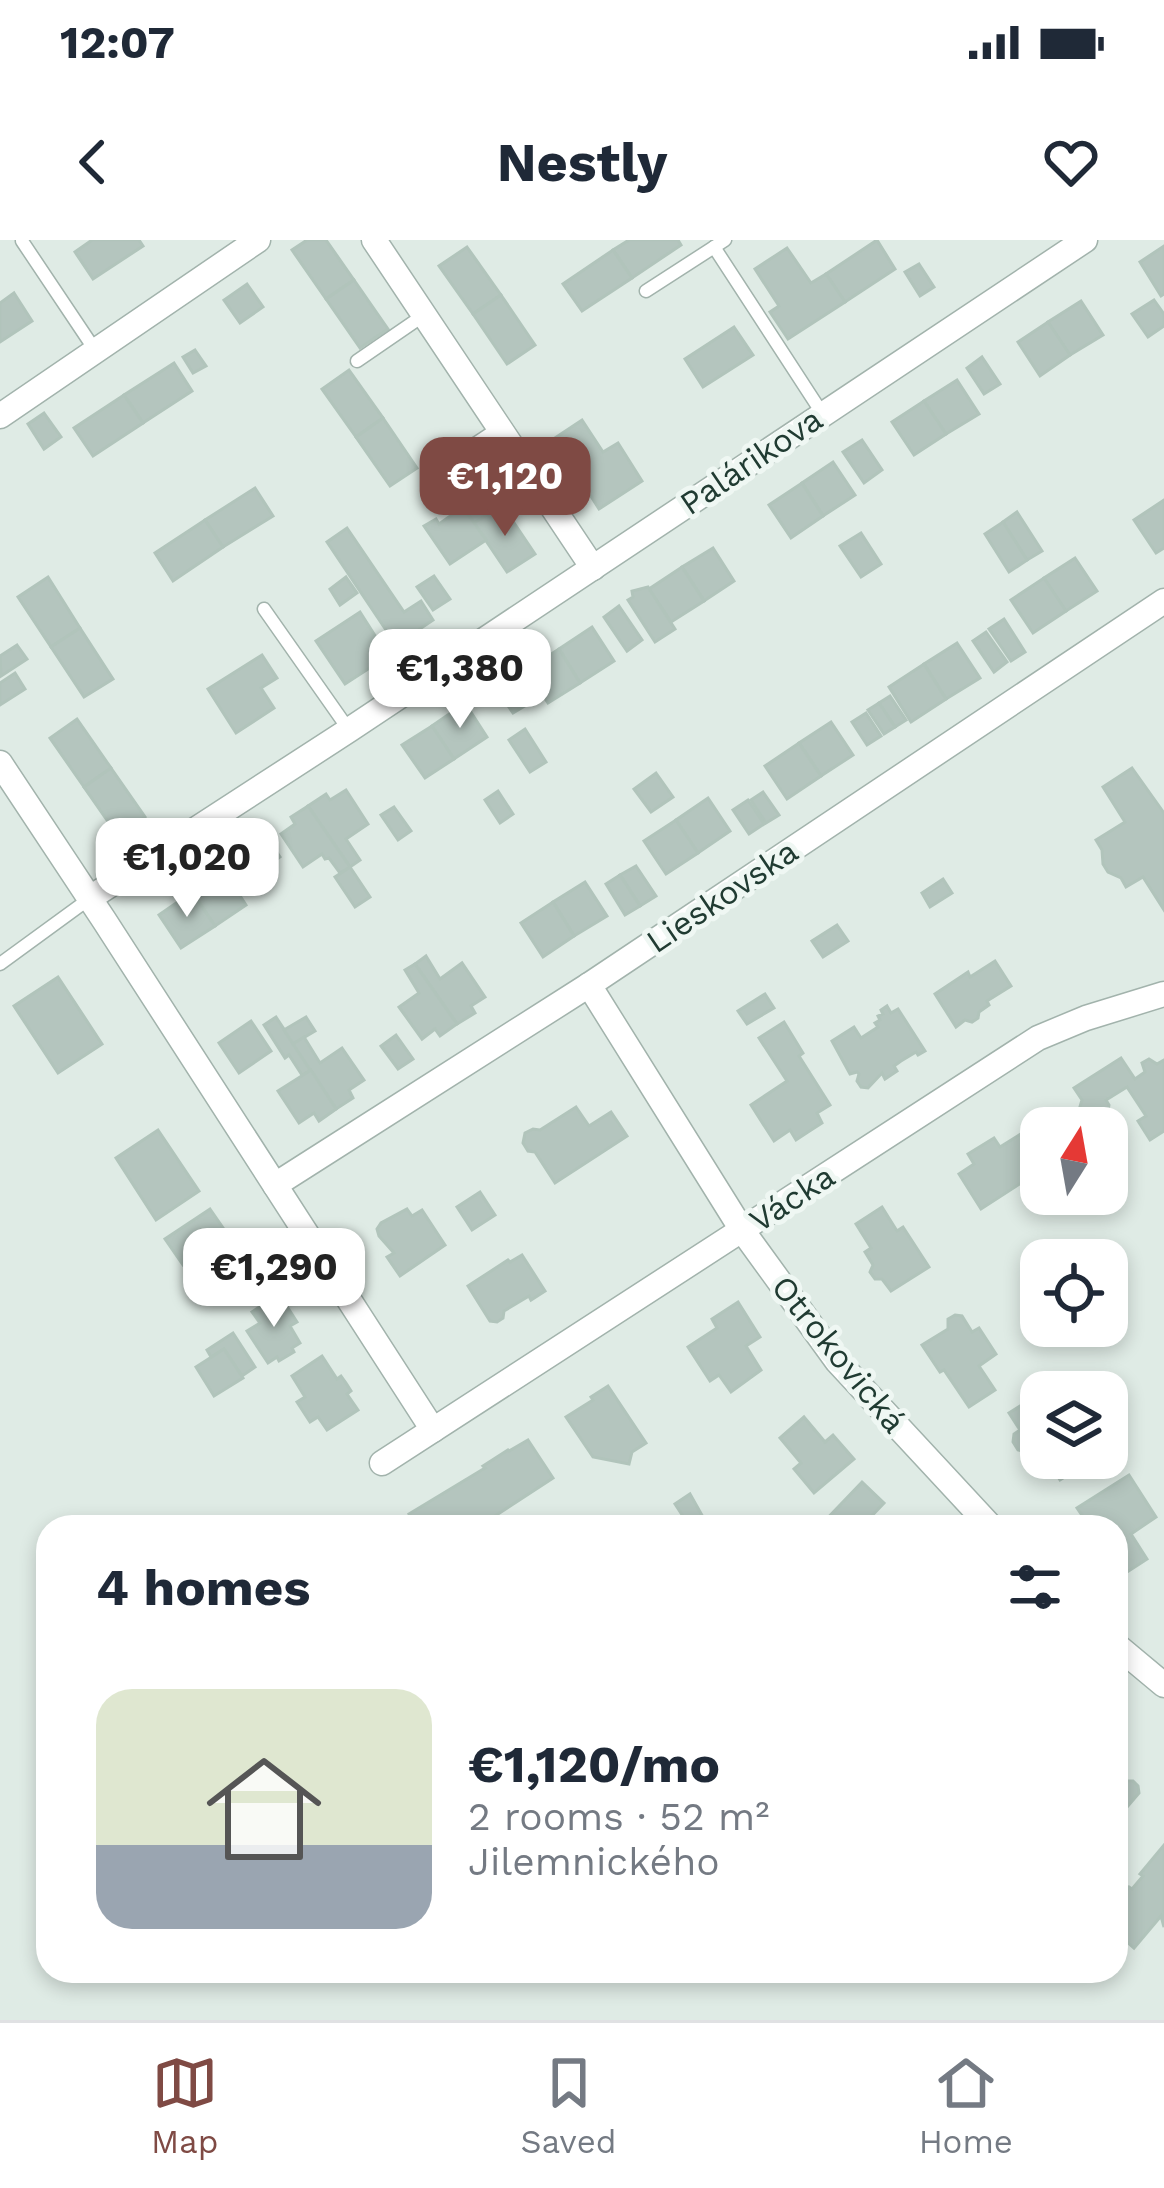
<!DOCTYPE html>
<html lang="en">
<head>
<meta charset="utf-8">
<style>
	body { margin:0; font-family:"Work Sans",sans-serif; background:#f6f6f7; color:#1f2937; height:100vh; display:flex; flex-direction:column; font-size:45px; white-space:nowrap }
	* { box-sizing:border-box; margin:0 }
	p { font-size:39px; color:#747a83 }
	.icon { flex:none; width:66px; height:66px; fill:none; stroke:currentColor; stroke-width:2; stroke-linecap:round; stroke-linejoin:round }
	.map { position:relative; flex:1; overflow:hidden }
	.side { position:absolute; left:36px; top:1275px; width:1092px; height:468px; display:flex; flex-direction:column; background:#fff; border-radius:36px; box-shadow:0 6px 18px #0003 }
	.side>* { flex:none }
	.needle { width:78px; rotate:11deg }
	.buttons { position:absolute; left:1020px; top:867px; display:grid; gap:24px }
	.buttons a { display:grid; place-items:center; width:108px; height:108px; border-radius:24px; background:#fff; box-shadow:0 6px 18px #0003; font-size:60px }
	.price { position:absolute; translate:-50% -102px; padding:0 27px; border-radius:24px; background:#fff; color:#222; font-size:39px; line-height:78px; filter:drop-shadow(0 3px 6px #0008) }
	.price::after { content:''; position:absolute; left:50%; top:72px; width:36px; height:27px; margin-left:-18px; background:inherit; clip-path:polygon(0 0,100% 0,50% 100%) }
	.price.current { background:#7f4a44; color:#fff }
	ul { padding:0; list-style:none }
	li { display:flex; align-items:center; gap:36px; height:300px; padding:0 60px }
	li+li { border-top:3px solid #e0e1e3 }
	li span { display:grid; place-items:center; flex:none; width:336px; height:240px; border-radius:36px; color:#555 }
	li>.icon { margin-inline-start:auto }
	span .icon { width:144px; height:144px; fill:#fffc; stroke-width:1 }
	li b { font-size:51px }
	h2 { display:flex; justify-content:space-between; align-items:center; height:144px; padding:0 60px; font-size:51px }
	.status { display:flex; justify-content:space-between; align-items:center; height:84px; padding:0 60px; background:#fff; direction:ltr }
	.status svg { height:33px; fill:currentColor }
	header { display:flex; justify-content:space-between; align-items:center; height:156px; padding:0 60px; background:#fff; font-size:54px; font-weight:700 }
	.tabs { display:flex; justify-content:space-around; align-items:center; height:168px; border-top:3px solid #e0e1e3; background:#fff; font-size:33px; color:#747a83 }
	.tabs a { display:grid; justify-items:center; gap:6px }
	.tabs .current { color:#7f4a44 }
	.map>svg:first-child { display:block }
	.building { fill:#b4c5be; stroke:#b1c4bb; stroke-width:3 }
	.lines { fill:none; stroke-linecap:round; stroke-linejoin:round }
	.lane-casing { stroke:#a2b3ac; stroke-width:15 }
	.street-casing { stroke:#a2b3ac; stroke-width:27 }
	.lane { stroke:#fff; stroke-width:12 }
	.street { stroke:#fff; stroke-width:24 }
	.labels { text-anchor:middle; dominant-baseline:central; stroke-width:10; stroke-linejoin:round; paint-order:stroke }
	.street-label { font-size:33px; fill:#203b32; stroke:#eff7f3 }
</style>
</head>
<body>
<div class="status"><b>12:07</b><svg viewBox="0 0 49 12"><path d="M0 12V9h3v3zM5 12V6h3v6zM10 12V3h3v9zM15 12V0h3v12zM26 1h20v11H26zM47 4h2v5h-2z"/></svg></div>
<header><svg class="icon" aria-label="back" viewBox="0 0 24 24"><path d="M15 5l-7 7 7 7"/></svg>Nestly<svg class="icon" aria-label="heart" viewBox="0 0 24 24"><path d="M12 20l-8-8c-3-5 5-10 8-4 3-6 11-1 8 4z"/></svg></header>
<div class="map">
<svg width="1164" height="1780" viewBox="0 0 1164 1780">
	<rect width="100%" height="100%" fill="#dfebe5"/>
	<g class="building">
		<polygon points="92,0 139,0 143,6 93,39 75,12"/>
		<polygon points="307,0 326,0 354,40 326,59 292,10"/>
		<polygon points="629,0 678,0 681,5 632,38 613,10"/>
		<polygon points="877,0 895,29 845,62 826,34"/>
		<polygon points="1164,6 1164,54 1161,56 1140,22"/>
		<polygon points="467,7 501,55 473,74 439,26"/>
		<polygon points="787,8 811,43 826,34 845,62 788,99 770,72 779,66 755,29"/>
		<polygon points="613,10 632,38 582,71 563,44"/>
		<polygon points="919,24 934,47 920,56 905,32"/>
		<polygon points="354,40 388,89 360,108 326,59"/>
		<polygon points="247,44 263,67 240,83 224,60"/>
		<polygon points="14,53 32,81 0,102 0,63"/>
		<polygon points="501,55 535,105 507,124 473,74"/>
		<polygon points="1154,60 1164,74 1164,86 1148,97 1132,74"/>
		<polygon points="1081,61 1103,95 1070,115 1048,82"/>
		<polygon points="1048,82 1070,115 1040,136 1018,102"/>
		<polygon points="734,87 753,115 703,147 685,119"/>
		<polygon points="195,110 206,126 193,133 183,117"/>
		<polygon points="982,117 1000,144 984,154 967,128"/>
		<polygon points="174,123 192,151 143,183 124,155"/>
		<polygon points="349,130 383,178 356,197 322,149"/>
		<polygon points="957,140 979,174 946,194 924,161"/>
		<polygon points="124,155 143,183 93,216 74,188"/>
		<polygon points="924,161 946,194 914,215 892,182"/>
		<polygon points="44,173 61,197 44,209 28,184"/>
		<polygon points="383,178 417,228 390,246 356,197"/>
		<polygon points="582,180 603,212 618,203 642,241 599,269 582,242 569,251 554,227 567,218 555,198"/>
		<polygon points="862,200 882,230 864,243 843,212"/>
		<polygon points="469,215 502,265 474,283 441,234"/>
		<polygon points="833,222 855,255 823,276 802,243"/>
		<polygon points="802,243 823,276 791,298 769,265"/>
		<polygon points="255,248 273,276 223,307 205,280"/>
		<polygon points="1164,260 1164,308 1156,313 1134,280"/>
		<polygon points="502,265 535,314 507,332 474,283"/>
		<polygon points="463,267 486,300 450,324 424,286 436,279 439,284"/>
		<polygon points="1017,272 1042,311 1027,320 1003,282"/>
		<polygon points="205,280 223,307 173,341 155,313"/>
		<polygon points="1003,282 1027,320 1009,332 985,294"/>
		<polygon points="347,288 404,372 421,361 433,380 396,405 327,302"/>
		<polygon points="861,293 881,324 861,337 840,306"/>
		<polygon points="713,308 734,341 704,361 682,327"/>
		<polygon points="1075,318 1097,351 1066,371 1044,338"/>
		<polygon points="682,327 704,361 671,382 649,349"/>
		<polygon points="434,336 450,359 433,370 417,347"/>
		<polygon points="48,337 80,388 51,407 18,357"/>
		<polygon points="346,337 357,353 340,365 330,349"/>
		<polygon points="1044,338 1066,371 1033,393 1011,360"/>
		<polygon points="648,347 675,389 655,402 628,360 633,357 632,351"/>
		<polygon points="619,366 642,400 627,411 604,377"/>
		<polygon points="360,372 388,416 345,444 316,401"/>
		<polygon points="1004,379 1025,412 1011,421 989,389"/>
		<polygon points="592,387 614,421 580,443 559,409"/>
		<polygon points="80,388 113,439 84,457 51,407"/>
		<polygon points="986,392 1007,422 994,432 973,401"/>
		<polygon points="957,403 980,438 946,459 924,424"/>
		<polygon points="17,405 27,419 1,436 0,416"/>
		<polygon points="559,409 580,443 548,463 526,430"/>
		<polygon points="262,415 277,438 261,448 274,468 236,493 208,449"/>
		<polygon points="924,424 946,459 911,482 889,447"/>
		<polygon points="15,433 25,449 0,465 0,443"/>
		<polygon points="512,440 528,464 513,473 497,450"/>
		<polygon points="890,456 906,480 895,487 879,463"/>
		<polygon points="465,463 487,497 454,519 432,486"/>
		<polygon points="879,463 895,487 884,494 868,470"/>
		<polygon points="866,473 881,496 867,505 852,482"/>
		<polygon points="77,479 111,528 84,547 50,498"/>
		<polygon points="831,482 853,515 821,536 799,503"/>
		<polygon points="432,486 454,519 425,538 402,505"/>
		<polygon points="525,489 546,522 530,532 509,500"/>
		<polygon points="799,503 821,536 787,559 765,526"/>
		<polygon points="111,528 145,577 118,596 84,547"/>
		<polygon points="1132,528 1164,573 1164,670 1143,637 1126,647 1121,638 1108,632 1103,624 1102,610 1096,600 1125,582 1103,547"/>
		<polygon points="656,533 673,557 651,572 634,549"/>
		<polygon points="346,550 368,584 346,599 360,620 350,627 308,566 326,554 330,560"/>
		<polygon points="498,551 513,574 500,583 485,560"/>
		<polygon points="763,552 779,575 766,583 751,560"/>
		<polygon points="708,558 730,591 698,613 676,580"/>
		<polygon points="748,560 764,584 749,594 733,570"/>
		<polygon points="308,566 350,627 340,633 329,618 325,619 322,614 303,627 281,594 295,584 291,577"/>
		<polygon points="394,567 411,591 398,600 381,575"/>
		<polygon points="676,580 698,613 666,634 644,601"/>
		<polygon points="265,595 280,617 265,628 249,605"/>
		<polygon points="243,609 258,630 246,639 231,617"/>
		<polygon points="636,626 656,656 640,666 620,635"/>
		<polygon points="350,627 370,657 355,667 335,637"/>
		<polygon points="224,631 246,665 215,686 192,652"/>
		<polygon points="620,635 640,666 625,675 606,644"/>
		<polygon points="943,639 952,653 930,667 922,653"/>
		<polygon points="585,642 607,676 574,696 553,662"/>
		<polygon points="192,652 215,686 181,708 159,675"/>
		<polygon points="553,662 574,696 543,717 521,683"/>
		<polygon points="837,685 848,701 823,717 812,701"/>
		<polygon points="426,716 440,739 462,723 485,757 471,766 475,773 457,784 415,724"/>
		<polygon points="995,721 1011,746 987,761 989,765 979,772 978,778 972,782 965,780 956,787 935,754 968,732 970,737"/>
		<polygon points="415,724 457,784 440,796 435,789 422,799 399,767 419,753 405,730"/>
		<polygon points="58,737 102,804 58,833 14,766"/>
		<polygon points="765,754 774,768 747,784 738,771"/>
		<polygon points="887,766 891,773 898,769 925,811 918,815 916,812 901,821 894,826 897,831 885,839 882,833 868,848 861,847 857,841 859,834 857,832 850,834 832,801 854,787 861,798 878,787 875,783 880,780 878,776 883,774 881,770"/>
		<polygon points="276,777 311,830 302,835 289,815 285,818 264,785"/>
		<polygon points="306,777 315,791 293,804 284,790"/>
		<polygon points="251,781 271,811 239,833 219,803"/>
		<polygon points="784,782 803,813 799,816 830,865 817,873 822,883 808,892 796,900 790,890 774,901 751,865 787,841 759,798"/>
		<polygon points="396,795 413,819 398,829 381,806"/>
		<polygon points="304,797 320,823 342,808 364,840 349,850 353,858 336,869 293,804"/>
		<polygon points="1121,818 1135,839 1145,832 1142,823 1149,819 1157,824 1164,820 1164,891 1150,900 1138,881 1146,876 1127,847 1106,860 1109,865 1107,876 1097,882 1086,880 1079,870 1082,860 1074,848"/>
		<polygon points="311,830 336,869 319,881 314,873 299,883 278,851"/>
		<polygon points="576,867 589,886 611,872 627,896 555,943 535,912 528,911 523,903 525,893 533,889 540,890"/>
		<polygon points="158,890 199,951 156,980 116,918"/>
		<polygon points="1027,890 1041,913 1041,943 1027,952 1021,943 981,969 959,934 974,924 968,914 994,898 1000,907"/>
		<polygon points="480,952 495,975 472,990 457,967"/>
		<polygon points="882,967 897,991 903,987 929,1027 891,1051 882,1039 875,1039 870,1032 873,1025 865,1012 871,1008 856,984"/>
		<polygon points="210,969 228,995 183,1025 165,999"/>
		<polygon points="407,969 412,976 422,970 445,1005 400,1036 387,1017 394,1013 379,996 377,989 381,983"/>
		<polygon points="522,1015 545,1051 531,1060 529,1056 504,1071 503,1078 497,1082 490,1081 468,1046 508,1020 510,1022"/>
		<polygon points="279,1054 297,1082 290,1086 300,1103 292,1108 294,1112 279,1121 277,1117 268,1123 247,1091 260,1083 252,1072"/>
		<polygon points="738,1062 760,1097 746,1106 761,1130 731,1152 719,1135 710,1141 688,1107 717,1088 712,1079"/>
		<polygon points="955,1075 962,1076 972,1092 979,1088 996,1114 979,1126 995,1150 969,1167 944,1130 940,1132 922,1105 948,1089 948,1079"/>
		<polygon points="233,1093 255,1127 242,1136 224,1109 211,1117 207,1110"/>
		<polygon points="224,1109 243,1138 214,1156 196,1127"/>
		<polygon points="322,1116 337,1139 341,1136 346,1143 351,1151 347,1154 358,1170 327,1190 318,1177 310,1182 297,1162 305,1157 292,1136"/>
		<polygon points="608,1146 646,1203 632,1212 629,1224 593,1217 566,1177 593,1160 591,1157"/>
		<polygon points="1041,1153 1041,1208 1039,1204 1026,1212 1018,1210 1013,1202 1014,1194 1020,1190 1009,1173"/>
		<polygon points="804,1177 825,1202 833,1195 854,1219 814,1253 794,1229 801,1223 780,1198"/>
		<polygon points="528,1200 553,1238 478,1287 417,1287 409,1274 485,1228 483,1226 508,1210 509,1211"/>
		<polygon points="1046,1218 1084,1218 1087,1223 1060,1240"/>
		<polygon points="1129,1235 1156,1277 1131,1294 1147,1319 1124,1334 1116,1322 1116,1287 1090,1287 1077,1268"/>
		<polygon points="862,1242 884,1263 864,1284 867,1287 819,1287"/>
		<polygon points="690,1254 703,1277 690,1287 675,1264"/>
		<polygon points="1116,1533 1126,1541 1133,1541 1138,1546 1139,1553 1116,1580"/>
		<polygon points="1164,1605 1164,1687 1161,1676 1134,1708 1116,1692 1116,1662 1129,1647 1132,1649 1143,1636 1140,1634"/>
	</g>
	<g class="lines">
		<defs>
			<g id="lane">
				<polyline points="22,1 95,110"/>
				<polyline points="714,7 822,173"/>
				<polyline points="646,51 725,0"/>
				<polyline points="357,121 424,75"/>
				<polyline points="440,227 499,188"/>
				<polyline points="264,369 349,490"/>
				<polyline points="0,724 89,659"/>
			</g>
			<g id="street">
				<polyline points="374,0 593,328"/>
				<polyline points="0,176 258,0"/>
				<polyline points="0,523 104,680 433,1190"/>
				<polyline points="90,658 349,490 1085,0"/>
				<polyline points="589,745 742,990 837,1121 991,1287"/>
				<polyline points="275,945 589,745 1164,361"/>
				<polyline points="382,1223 1038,798 1086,778 1164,754"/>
				<polyline points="1116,1405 1164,1445"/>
			</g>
		</defs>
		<use href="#lane" class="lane-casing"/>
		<use href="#street" class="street-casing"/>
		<use href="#lane" class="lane"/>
		<use href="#street" class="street"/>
	</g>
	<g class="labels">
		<g class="street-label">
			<text transform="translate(751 221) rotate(-34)">Palárikova</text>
			<text transform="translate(722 656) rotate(-34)">Lieskovska</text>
			<text transform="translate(792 958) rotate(-33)">Vácka</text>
			<text transform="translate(839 1114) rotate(51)">Otrokovická</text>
		</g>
	</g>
</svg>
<div class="buttons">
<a><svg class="needle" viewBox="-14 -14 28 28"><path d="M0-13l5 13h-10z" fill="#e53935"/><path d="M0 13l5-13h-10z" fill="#747a83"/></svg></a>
<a><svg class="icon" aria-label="locate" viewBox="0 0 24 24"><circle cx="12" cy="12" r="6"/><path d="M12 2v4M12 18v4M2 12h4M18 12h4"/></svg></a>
<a><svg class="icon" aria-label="layers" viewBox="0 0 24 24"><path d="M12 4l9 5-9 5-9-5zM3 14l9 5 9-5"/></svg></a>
</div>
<b class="price current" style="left:505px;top:299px">€1,120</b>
<b class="price" style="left:460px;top:491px">€1,380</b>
<b class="price" style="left:187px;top:680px">€1,020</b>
<b class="price" style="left:274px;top:1090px">€1,290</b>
<section class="side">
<h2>4 homes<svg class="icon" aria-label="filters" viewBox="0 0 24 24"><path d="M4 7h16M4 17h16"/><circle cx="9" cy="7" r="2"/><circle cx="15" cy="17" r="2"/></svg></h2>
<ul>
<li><span style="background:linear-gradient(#dfe7d0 65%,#9aa5b1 0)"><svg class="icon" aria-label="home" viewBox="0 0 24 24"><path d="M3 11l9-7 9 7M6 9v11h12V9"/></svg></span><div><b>€1,120/mo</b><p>2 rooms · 52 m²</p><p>Jilemnického</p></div></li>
</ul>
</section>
</div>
<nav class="tabs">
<a class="current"><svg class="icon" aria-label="map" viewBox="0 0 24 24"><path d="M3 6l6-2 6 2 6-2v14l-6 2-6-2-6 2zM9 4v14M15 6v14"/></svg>Map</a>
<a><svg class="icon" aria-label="saved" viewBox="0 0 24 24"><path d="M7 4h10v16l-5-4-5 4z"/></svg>Saved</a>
<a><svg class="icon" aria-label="home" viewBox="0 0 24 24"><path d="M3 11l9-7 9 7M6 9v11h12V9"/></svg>Home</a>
</nav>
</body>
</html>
